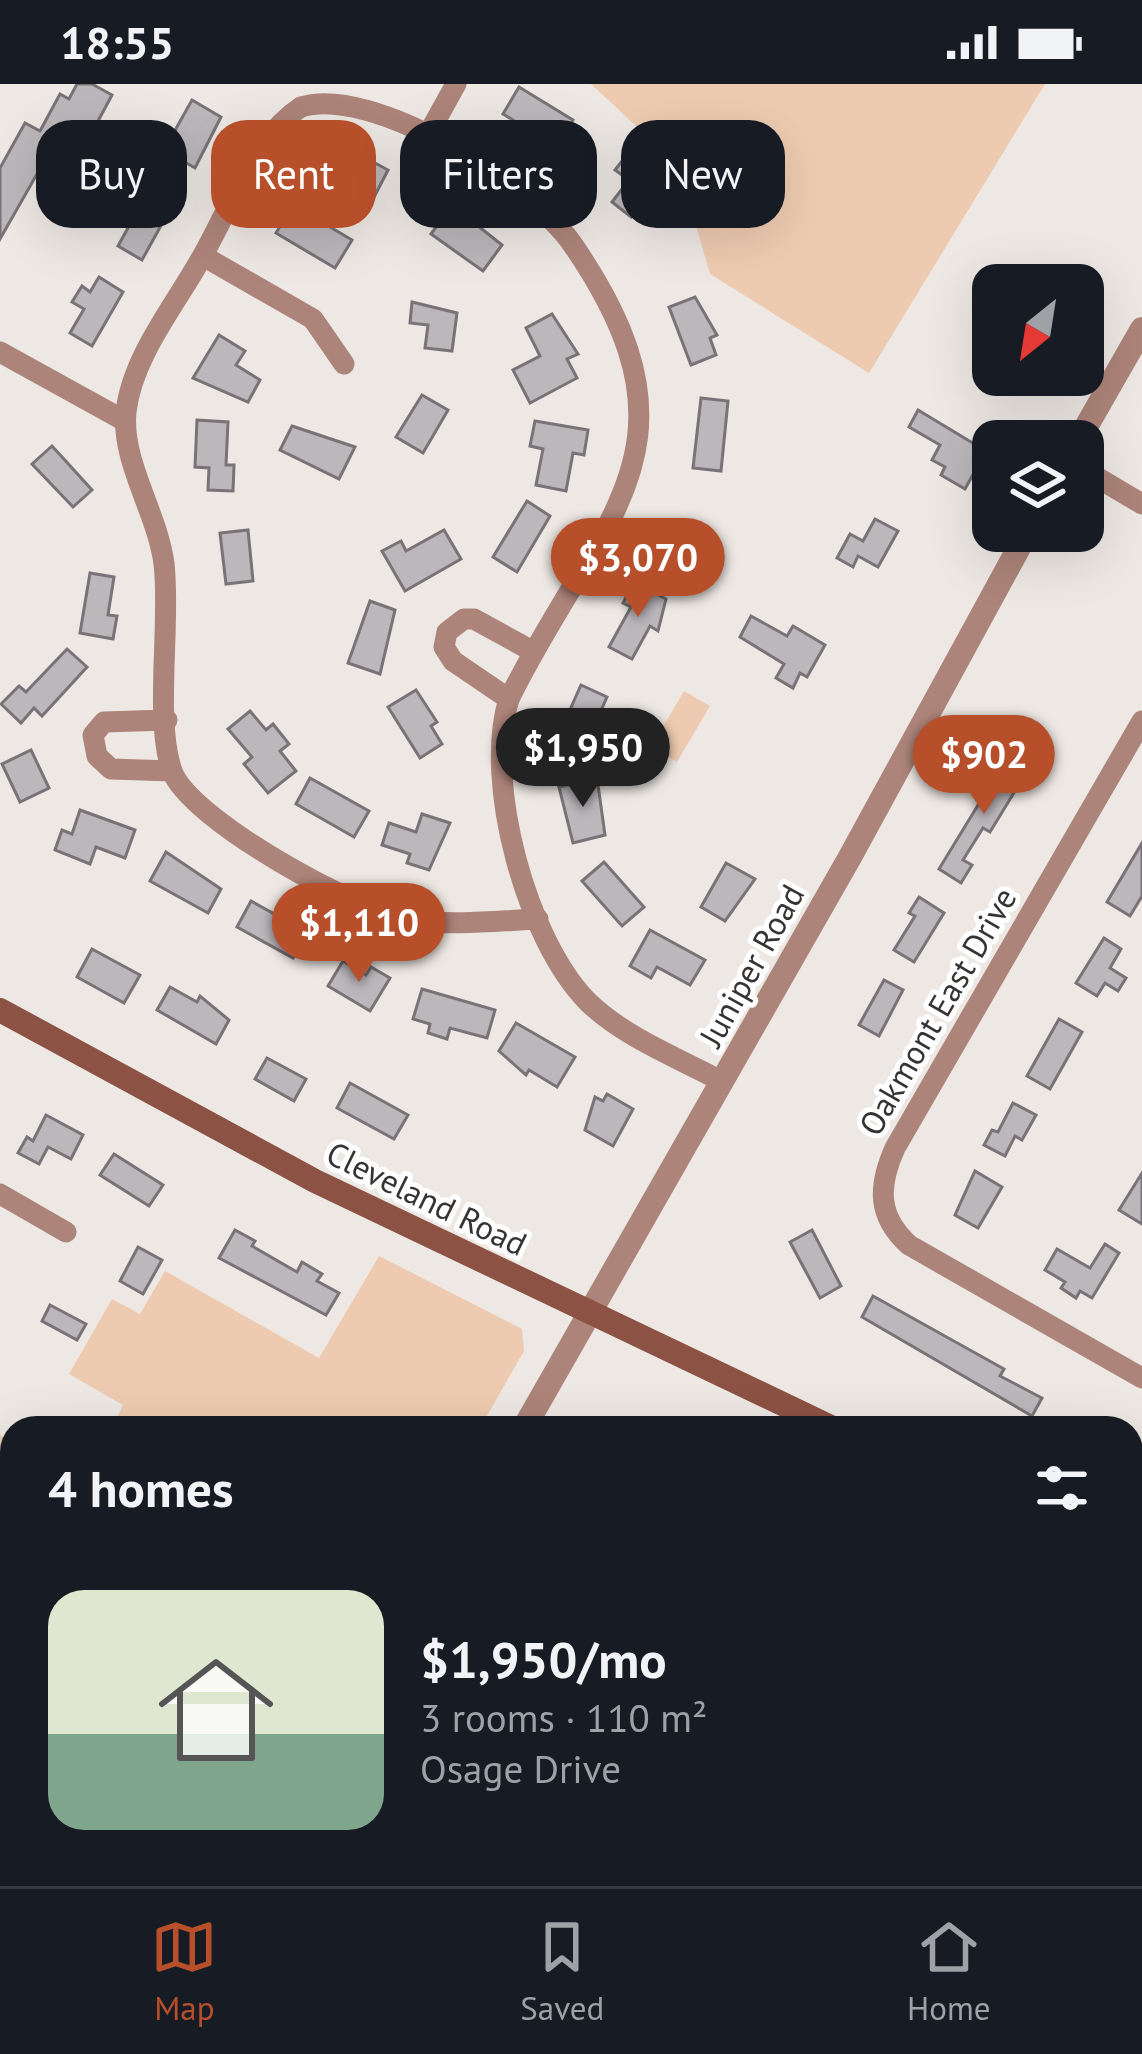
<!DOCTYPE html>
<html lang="en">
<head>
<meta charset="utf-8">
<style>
	body { margin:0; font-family:"PT Sans",sans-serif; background:#20242c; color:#f1f3f6; height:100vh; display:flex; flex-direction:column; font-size:45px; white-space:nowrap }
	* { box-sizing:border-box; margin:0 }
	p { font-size:39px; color:#9ea1a6 }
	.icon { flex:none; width:66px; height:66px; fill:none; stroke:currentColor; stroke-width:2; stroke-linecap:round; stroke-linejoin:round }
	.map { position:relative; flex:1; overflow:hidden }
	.sheet { position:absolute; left:0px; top:1332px; width:1143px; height:471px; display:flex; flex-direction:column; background:#171b24; border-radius:36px 36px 0 0; box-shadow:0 12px 48px #0002 }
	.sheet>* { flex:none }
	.top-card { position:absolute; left:36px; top:36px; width:1071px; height:108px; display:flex; gap:24px }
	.needle { width:78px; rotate:210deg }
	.buttons { position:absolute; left:972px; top:180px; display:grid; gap:24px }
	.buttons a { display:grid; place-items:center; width:132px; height:132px; border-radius:24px; background:#171b24; box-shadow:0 12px 48px #0002; font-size:60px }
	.price { position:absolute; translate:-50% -102px; padding:0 27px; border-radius:42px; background:#b74f2b; color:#fff; font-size:39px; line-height:78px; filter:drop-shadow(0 3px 6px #0008) }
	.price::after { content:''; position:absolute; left:50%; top:72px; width:36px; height:27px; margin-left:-18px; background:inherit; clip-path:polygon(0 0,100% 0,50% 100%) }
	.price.active { background:#222; color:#fff }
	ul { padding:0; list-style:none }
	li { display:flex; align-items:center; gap:36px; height:300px; padding:0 48px }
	li span { display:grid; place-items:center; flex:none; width:336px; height:240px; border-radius:36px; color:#555 }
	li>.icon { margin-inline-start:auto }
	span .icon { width:144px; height:144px; fill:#fffc; stroke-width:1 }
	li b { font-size:51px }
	h2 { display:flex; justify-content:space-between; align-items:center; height:144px; padding:0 48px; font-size:51px }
	.chip { padding:0 42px; border-radius:36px; background:#171b24; box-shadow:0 12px 48px #0002; font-size:42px; line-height:108px }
	.chip.active { background:#b74f2b; color:#fff }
	.status { display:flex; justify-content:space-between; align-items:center; height:84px; padding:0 60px; background:#171b24; direction:ltr }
	.status svg { height:33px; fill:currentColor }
	.dock { display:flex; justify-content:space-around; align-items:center; height:168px; border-top:3px solid #363941; background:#171b24; font-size:33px; color:#9ea1a6 }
	.dock a { display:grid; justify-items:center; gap:6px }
	.dock .active { color:#b74f2b }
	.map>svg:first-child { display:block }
	.green { fill:#eecbb0 }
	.building { fill:#bcb7bb; stroke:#787377; stroke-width:3 }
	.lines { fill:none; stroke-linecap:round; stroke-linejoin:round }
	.minor { stroke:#ad8479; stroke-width:21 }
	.tertiary { stroke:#ad8479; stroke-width:24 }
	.secondary { stroke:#8c5244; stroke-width:24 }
	.labels { text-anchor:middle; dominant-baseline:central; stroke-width:10; stroke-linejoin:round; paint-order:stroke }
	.street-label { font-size:33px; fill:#363433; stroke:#fff }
</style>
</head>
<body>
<div class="status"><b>18:55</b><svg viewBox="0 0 49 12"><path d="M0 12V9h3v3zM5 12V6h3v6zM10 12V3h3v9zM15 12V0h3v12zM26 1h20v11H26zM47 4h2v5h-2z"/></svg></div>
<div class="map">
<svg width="1142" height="1802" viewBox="0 0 1142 1802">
	<rect width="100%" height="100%" fill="#ede8e4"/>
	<g class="green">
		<polygon points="591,0 1045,0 869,289 710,190 678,81"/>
		<polygon points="684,607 710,622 677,678 651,663"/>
		<polygon points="379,1172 522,1245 524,1267 480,1344 112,1344 123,1321 69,1290 112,1215 140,1230 165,1187 319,1274"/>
		<polygon points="0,1351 12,1358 12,1664 0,1685"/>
	</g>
	<g class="building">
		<polygon points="77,0 92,0 112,11 90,52 66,39 0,155 0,84 25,39 40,47 60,10 69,15"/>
		<polygon points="519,3 573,36 557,63 503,30"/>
		<polygon points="192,16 221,33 195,84 164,66"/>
		<polygon points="333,70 361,85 366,74 388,86 371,119 321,94"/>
		<polygon points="625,73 658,98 631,133 612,118 629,96 615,86"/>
		<polygon points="145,113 169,127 142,176 118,162"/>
		<polygon points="293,121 352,156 335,184 276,149"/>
		<polygon points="452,121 502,161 483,187 431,150"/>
		<polygon points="99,193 123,208 92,262 70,249 84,225 72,218 82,202 90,208"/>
		<polygon points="695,213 717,251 710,254 716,271 691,281 669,223"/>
		<polygon points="412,218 457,229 452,267 425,264 428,241 410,239"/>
		<polygon points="552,230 578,270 567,275 577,294 530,319 513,286 540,272 526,244"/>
		<polygon points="219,251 245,267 236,281 260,296 248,318 193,294"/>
		<polygon points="422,311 448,326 423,369 396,353"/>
		<polygon points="701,314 728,317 721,387 693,384"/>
		<polygon points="918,326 986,367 965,405 941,391 945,383 932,376 940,361 909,343"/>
		<polygon points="197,336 228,338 226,381 234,381 233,407 208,406 209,384 195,383"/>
		<polygon points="535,337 588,346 584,371 573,369 566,407 536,401 543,365 530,362"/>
		<polygon points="292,342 355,363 339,395 280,366"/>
		<polygon points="52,362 92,406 73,423 32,380"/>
		<polygon points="527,417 550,432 517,488 493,473"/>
		<polygon points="875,435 898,447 878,483 858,472 853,483 837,474 850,450 863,457"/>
		<polygon points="667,438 691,451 678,475 654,461"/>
		<polygon points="248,446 253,497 226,500 220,449"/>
		<polygon points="444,446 461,475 405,507 382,467 401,457 406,467"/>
		<polygon points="90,489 114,493 108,531 117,532 113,555 80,549"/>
		<polygon points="634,498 666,515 658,547 650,542 632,575 609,563 631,523 623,519"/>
		<polygon points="370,517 395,526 380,590 348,579"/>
		<polygon points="751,532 787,552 793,542 825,561 807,593 800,589 793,604 776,594 784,580 740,553"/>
		<polygon points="67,565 87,583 42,632 34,624 21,639 1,620 19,602 26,608"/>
		<polygon points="581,601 607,613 576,682 550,671"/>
		<polygon points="416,606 437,638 431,642 442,660 420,674 388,623"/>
		<polygon points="250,627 266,646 273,640 289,660 280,667 296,687 268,709 244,680 252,673 228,645"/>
		<polygon points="31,666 49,704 20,718 2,680"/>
		<polygon points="1008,672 1029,684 990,748 983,744 963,776 972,781 961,799 939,785"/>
		<polygon points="310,694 369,727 354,753 296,720"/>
		<polygon points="597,694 605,751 573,759 559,703"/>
		<polygon points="80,726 135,746 125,774 96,763 90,780 55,766 62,746 72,750"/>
		<polygon points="422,730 450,739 429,786 407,779 410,770 382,761 389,739 416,748"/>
		<polygon points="1142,759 1142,812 1130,832 1107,818"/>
		<polygon points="166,768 221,805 208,829 150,797"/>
		<polygon points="604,778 644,823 622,842 582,797"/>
		<polygon points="726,779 755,795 725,837 701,823"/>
		<polygon points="919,813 944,829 914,878 894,866 915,832 909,829"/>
		<polygon points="251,817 307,848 293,874 237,843"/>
		<polygon points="650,846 705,876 690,901 657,883 651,894 630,882"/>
		<polygon points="1104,854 1121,865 1110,884 1126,894 1118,907 1105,899 1097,912 1076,899"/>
		<polygon points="92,865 140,891 124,919 77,893"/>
		<polygon points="343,877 366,891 371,883 390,894 370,927 328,902"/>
		<polygon points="884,896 903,906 879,952 859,941"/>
		<polygon points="170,903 197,918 200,912 229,936 216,960 157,926"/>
		<polygon points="422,905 495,926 487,954 450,944 447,955 428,949 430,940 413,935"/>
		<polygon points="1059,935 1082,948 1050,1005 1027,992"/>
		<polygon points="516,939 575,973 557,1003 529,986 526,991 499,967"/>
		<polygon points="267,974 306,995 294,1017 255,995"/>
		<polygon points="350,999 408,1031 394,1055 337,1024"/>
		<polygon points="607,1010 633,1025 613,1062 585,1046 595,1013 603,1017"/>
		<polygon points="1013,1019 1036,1031 1022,1056 1015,1052 1005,1072 984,1061 992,1046 998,1048"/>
		<polygon points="46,1031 83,1051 71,1075 48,1063 39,1080 18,1069 27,1053 33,1057"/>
		<polygon points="114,1070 163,1101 149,1122 100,1091"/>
		<polygon points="975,1087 1002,1103 978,1144 955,1131"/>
		<polygon points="1142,1089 1142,1140 1119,1126"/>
		<polygon points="235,1146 255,1157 252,1162 297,1188 302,1178 322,1190 317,1197 339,1209 326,1231 219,1174"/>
		<polygon points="812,1146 841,1202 820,1214 790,1158"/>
		<polygon points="1105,1160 1119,1169 1092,1214 1080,1207 1076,1214 1061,1204 1065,1198 1045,1186 1057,1165 1090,1184"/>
		<polygon points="138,1163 162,1176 143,1210 120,1197"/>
		<polygon points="873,1212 1004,1285 1000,1292 1042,1314 1032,1332 862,1233"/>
		<polygon points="50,1221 86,1240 77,1256 42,1237"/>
	</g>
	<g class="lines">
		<g class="minor">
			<polyline points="431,45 456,0"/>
			<polyline points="203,172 313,235 344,280"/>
			<polyline points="0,268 125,337"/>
			<polyline points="1083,385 1142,420"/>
			<polyline points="509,615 453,577 444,563 447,548 464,535 474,535 534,568"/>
			<polyline points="167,636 104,638 93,651 97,672 111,685 172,687"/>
			<path d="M 1142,637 L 895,1064 C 878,1102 877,1132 909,1161 L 1142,1294"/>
			<path d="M 538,835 C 496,837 451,842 410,836 C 358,828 190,736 172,687 C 154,636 171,538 164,480 C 158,430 121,378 126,328 C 132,274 173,224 199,178 C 228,130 253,54 301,23 C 372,0 533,102 573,161 C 713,365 600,431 509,615 C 483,697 527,857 588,918 C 624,953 678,974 723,998"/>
			<polyline points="0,1110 66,1148"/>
			<polyline points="691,1802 697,1791"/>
			<polyline points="948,1802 949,1791"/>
		</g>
		<g class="tertiary">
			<polyline points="1078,357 1142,245"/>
			<polyline points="524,1344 850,773 1028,447"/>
			<polyline points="261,1802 267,1791"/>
		</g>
		<g class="secondary">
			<polyline points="0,926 315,1097 833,1344"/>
			<polyline points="1131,1503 1142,1510"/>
		</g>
	</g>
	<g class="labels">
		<g class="street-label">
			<text transform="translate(751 881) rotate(-61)">Juniper Road</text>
			<text transform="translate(937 927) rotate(-60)">Oakmont East Drive</text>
			<text transform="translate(427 1114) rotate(26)">Cleveland Road</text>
		</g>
	</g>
</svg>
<div class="buttons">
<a><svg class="needle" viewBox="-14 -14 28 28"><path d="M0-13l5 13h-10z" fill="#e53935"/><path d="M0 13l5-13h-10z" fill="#9ea1a6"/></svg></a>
<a><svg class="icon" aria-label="layers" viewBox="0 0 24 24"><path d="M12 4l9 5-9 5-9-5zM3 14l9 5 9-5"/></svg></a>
</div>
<b class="price" style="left:638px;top:536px">$3,070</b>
<b class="price active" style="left:583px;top:726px">$1,950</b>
<b class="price" style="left:984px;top:733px">$902</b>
<b class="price" style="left:359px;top:901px">$1,110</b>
<div class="top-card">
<a class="chip">Buy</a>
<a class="chip active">Rent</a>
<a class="chip">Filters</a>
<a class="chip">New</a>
</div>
<section class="sheet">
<h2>4 homes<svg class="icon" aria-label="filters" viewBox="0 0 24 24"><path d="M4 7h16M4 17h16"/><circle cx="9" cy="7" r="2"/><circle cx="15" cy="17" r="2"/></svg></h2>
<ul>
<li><span style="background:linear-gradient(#dfe7d0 60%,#7fa58c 0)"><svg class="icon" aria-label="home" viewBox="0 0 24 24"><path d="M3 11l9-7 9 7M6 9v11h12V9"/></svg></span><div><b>$1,950/mo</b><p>3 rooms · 110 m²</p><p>Osage Drive</p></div></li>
</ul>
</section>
</div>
<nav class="dock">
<a class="active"><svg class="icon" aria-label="map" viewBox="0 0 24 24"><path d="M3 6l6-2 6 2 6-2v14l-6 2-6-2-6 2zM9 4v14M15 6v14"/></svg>Map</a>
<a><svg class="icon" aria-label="saved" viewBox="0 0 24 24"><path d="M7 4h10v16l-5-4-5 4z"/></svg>Saved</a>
<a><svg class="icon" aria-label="home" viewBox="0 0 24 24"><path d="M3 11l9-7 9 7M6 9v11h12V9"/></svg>Home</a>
</nav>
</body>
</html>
